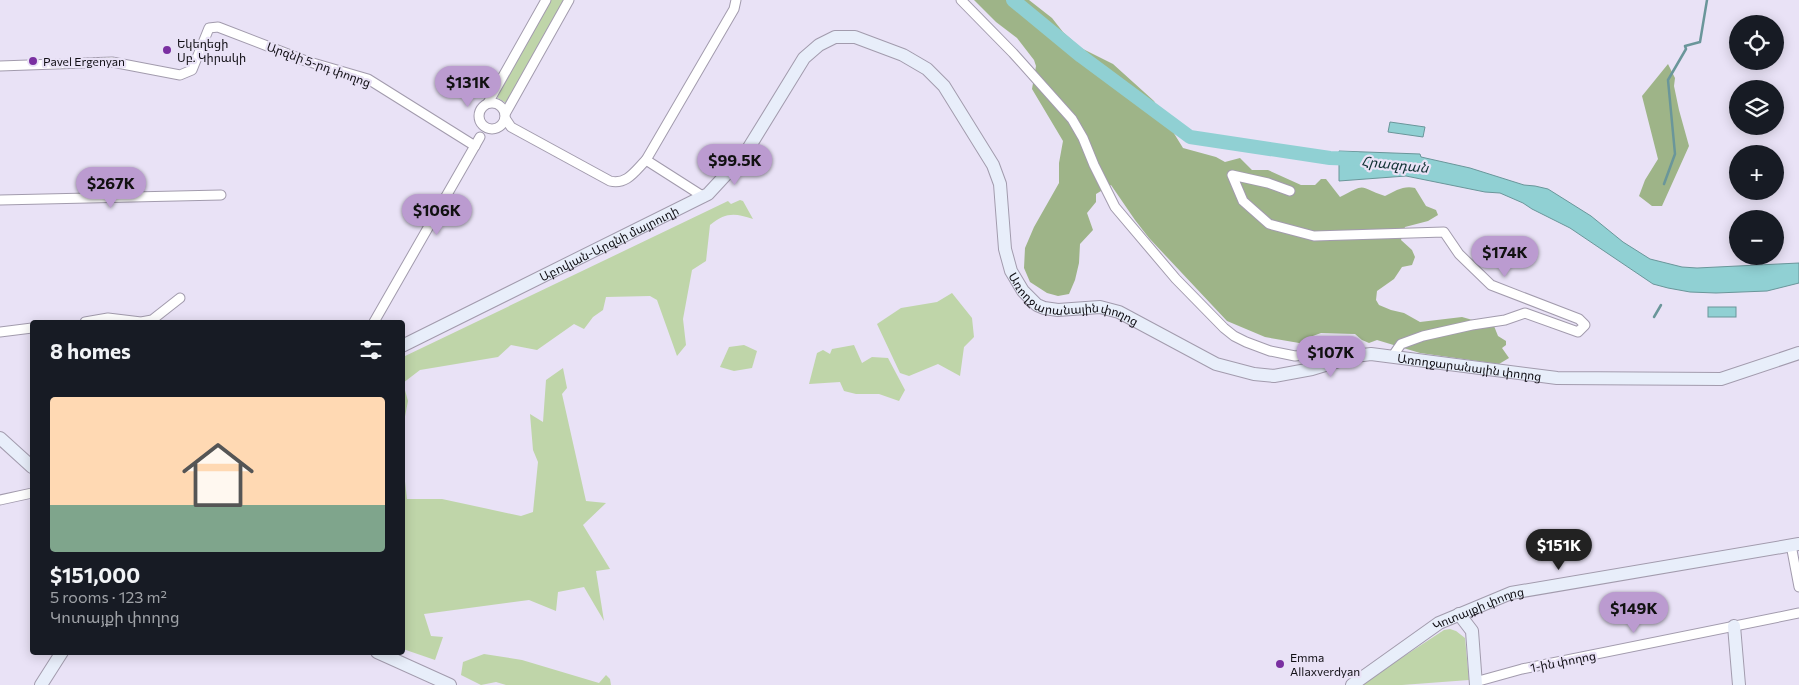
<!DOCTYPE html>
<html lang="en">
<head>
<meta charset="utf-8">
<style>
	body { margin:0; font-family:Commissioner,"Noto Sans Armenian",sans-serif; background:#242831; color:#f1f3f6; height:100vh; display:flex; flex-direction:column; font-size:19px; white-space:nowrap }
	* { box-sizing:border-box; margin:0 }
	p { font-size:16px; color:#9ea1a6 }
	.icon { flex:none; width:28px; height:28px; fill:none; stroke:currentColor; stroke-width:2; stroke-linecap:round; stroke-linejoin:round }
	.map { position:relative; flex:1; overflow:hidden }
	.details { position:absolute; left:30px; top:320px; width:375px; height:335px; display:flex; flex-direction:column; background:#171b24; border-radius:5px; box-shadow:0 2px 12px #0003 }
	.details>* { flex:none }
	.tools { position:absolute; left:1729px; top:15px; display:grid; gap:10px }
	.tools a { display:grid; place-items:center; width:55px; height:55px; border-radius:50%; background:#171b24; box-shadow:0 2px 12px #0003; font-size:25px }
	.price { position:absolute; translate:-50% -42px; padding:0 11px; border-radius:18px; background:#bb9bd0; color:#111; font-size:16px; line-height:32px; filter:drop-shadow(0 1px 2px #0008) }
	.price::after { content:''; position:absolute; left:50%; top:30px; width:15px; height:11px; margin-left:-8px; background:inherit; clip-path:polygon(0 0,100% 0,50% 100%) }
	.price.current { background:#222; color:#fff }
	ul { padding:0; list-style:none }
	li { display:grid; align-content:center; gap:10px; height:265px; padding:0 20px }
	li span { display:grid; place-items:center; height:155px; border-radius:5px; color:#555 }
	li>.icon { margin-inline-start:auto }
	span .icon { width:90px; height:90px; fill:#fffc; stroke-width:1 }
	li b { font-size:21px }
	h2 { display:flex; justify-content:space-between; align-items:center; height:60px; padding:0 20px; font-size:21px }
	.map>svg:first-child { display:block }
	.green { fill:#bfd5a9 }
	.forest { fill:#9eb488 }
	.water { fill:#90d0d3; stroke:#6a969a }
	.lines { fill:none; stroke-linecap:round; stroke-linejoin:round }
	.stream { stroke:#6a969a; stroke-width:2.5 }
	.river { stroke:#90d0d3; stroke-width:14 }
	.street-casing { stroke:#a29bad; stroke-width:11 }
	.secondary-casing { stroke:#a29bad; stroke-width:14 }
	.street { stroke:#fff; stroke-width:9 }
	.secondary { stroke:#e8eefa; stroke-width:12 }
	.poi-dot { fill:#7a2fa1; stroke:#e9e2f6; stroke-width:2 }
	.labels { text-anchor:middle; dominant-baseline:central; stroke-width:4.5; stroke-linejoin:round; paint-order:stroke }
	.poi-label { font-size:12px; fill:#110f15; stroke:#e9e2f6; text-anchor:start }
	.street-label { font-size:12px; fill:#110f15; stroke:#e9e2f6 }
	.water-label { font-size:14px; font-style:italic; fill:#103133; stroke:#e9e2f6 }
</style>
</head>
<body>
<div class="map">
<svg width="1799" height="685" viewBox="0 0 1799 685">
	<rect width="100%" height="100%" fill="#e9e2f6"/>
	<g class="green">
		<polygon points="550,0 565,0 506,103 495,96"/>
		<path d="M 740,200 L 743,201 L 753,219 C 735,213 726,212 710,225 L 706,261 L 692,270 L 683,319 L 686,345 L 677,356 L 657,300 L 650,296 L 606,297 L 603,310 L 593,317 L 584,329 L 574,324 L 537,350 L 511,345 L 498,357 L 420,370 L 403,383 L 408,401 L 403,427 L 403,357 L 728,201 L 731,204 Z"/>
		<polygon points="952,293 972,318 974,337 964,347 960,376 938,364 909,376 900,373 877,324 901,308 937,302"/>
		<polygon points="744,345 757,351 752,368 734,371 720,367 729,347"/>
		<polygon points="854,345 862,363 872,357 888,358 905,390 899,401 879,394 856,394 844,391 840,382 809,384 817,353 823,350 830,354 832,349"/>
		<polygon points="563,368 567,388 562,394 586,501 606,503 583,525 610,569 596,571 604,621 584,587 558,592 556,611 529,600 424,614 431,636 443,637 435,660 403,649 403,464 407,499 442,499 521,516 533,512 538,462 533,450 530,414 543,422 546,380"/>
		<polygon points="1450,629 1456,631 1465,638 1469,680 1402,685 1360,685 1444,630"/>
		<polygon points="484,654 522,660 599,683 606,675 610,679 611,685 506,685 496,682 481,685 461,675 463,662"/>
	</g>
	<g class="forest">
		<path d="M 974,0 L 1029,0 L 1052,18 L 1063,32 L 1081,48 L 1113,64 L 1154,101 L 1183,148 L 1216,157 L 1225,162 L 1240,158 L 1252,170 L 1268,170 L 1301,185 L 1315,185 L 1321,179 L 1326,179 L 1340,197 C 1368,182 1358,187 1385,196 C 1395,191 1404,185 1415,188 L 1426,206 L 1436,210 L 1438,215 L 1428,221 L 1405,227 L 1401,240 L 1412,250 L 1415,257 L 1412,265 L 1402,267 L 1394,279 L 1377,291 L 1376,300 L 1379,305 L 1391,310 L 1404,313 L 1420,322 L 1462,317 L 1494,326 L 1498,336 L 1506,341 L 1506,345 L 1502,348 L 1509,358 L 1499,364 L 1420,353 L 1377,340 L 1369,343 L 1362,340 L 1355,334 L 1321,333 L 1310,337 L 1305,344 L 1265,337 L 1227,321 L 1149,238 L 1135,220 L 1111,185 L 1096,194 L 1096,202 L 1087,213 L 1093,230 L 1080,244 L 1079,263 L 1075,280 L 1069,294 L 1058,296 L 1047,293 L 1030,282 L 1024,268 L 1025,248 L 1034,227 L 1059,183 L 1059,163 L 1063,141 L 1032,89 L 1036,66 L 1034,60 L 1017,38 L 996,22 Z"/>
		<polygon points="1668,64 1675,78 1674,86 1679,110 1689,146 1662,206 1652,206 1639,196 1645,180 1658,159 1642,96"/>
	</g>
	<g class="water">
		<polygon points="1390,122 1425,127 1423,137 1388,132"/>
		<polygon points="1339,151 1420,154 1421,157 1470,168 1524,185 1535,186 1548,189 1591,216 1623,242 1650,259 1682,267 1697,268 1799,263 1799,283 1767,291 1716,293 1690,292 1668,288 1653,284 1570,228 1532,209 1523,203 1500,193 1485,192 1406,176 1339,181"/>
		<rect x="1708" y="307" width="28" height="10"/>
	</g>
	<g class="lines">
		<g class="stream">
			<polyline points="1664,184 1675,154 1668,80 1686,49 1685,46 1700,42 1707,0"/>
			<polyline points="1654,317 1661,305"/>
		</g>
		<polyline class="river" points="1013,0 1081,56 1190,137 1330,158 1356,159"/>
		<defs>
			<g id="street">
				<polyline points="961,0 1013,53 1072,119 1083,138 1094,165 1115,207 1176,279 1224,328 1234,336 1246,342 1270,351 1295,356 1349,350 1355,356"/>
				<polyline points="0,66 112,62 180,75 192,70 209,28 218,27 306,61 368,79 475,146"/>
				<circle cx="492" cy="116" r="13"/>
				<polyline points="488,103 546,0"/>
				<polyline points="505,114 569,0"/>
				<path d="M 505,118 L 511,127 L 610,181 C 627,185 635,171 646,160 L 734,9 L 736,0"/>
				<polyline points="646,160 704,197"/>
				<polyline points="1290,191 1268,183 1232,175 1243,201 1269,224 1314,236 1444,232 1459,254 1491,285 1579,319 1585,325 1578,332 1525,313 1505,320 1472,325 1423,336 1401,344 1392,357"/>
				<polyline points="0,200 221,195"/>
				<polyline points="85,322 108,318 141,322 152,320 180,298"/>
				<polyline points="374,322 480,137"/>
				<polyline points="0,332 32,328"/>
				<polyline points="0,500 32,493"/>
				<polyline points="1791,545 1799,587"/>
				<polyline points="1475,682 1522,669 1799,613"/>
			</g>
			<g id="secondary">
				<path id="s1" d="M 402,346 L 708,194 L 745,154 L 804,58 L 819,45 L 835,37 L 855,37 L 903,55 L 927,69 L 944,86 L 993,165 L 1000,184 L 1005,249 L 1011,271 L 1023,291 L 1037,305 L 1044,308 L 1058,310 L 1100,307 L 1119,312 L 1216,364 L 1254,374 L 1274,376 L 1312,369 L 1355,356 L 1371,354 L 1557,378 L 1721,379 L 1799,353"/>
				<polyline points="0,438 32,467"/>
				<polyline points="1459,614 1472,631 1476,685"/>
				<polyline points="1734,626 1739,685"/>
				<polyline points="377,652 450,685"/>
				<polyline points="41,685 62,652"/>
				<path id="s2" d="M 1352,685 L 1439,623 L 1511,593 L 1799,544"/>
			</g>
		</defs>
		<use href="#street" class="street-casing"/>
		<use href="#secondary" class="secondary-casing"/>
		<use href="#street" class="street"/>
		<use href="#secondary" class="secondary"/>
	</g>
	<g class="poi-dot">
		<circle cx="167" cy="50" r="5"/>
		<circle cx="33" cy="61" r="5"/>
		<circle cx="1280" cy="664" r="5"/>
	</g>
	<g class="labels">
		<g class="poi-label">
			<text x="177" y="43">Եկեղեցի<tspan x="177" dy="14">Սբ. Կիրակի</tspan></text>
			<text x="43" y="61">Pavel Ergenyan</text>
			<text x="1290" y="657">Emma<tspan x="1290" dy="14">Allaxverdyan</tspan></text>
		</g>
		<g class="street-label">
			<text transform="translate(319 64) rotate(20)">Արզնի 5-րդ փողոց</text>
			<text stroke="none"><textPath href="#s1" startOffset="231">Աբովյան-Արզնի մայրուղի</textPath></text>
			<text stroke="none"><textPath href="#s1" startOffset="946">Առողջարանային փողոց</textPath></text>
			<text stroke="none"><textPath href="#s1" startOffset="1366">Առողջարանային փողոց</textPath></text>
			<text stroke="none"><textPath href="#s2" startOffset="149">Կոտայքի փողոց</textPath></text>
			<text transform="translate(1563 661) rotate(-11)">1-ին փողոց</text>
		</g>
		<g class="water-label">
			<text transform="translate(1395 164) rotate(6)">Հրազդան</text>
		</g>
	</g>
</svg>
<div class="tools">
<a><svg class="icon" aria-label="locate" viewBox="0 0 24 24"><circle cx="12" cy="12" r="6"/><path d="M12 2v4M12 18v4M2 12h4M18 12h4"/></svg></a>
<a><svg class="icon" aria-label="layers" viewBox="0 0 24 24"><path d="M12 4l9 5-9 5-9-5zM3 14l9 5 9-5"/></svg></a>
<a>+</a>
<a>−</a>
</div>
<b class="price" style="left:468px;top:108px">$131K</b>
<b class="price" style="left:735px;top:186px">$99.5K</b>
<b class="price" style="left:111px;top:209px">$267K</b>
<b class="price" style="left:437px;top:236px">$106K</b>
<b class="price" style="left:1505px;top:278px">$174K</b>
<b class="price" style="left:1331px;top:378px">$107K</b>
<b class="price current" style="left:1559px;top:571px">$151K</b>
<b class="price" style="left:1634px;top:634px">$149K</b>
<section class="details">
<h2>8 homes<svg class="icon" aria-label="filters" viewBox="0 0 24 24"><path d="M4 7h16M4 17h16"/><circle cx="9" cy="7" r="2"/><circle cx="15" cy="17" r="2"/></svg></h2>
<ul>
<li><span style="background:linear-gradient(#ffd9b3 70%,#7fa58c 0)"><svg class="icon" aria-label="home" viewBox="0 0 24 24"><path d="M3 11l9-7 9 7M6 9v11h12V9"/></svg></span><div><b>$151,000</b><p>5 rooms · 123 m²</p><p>Կոտայքի փողոց</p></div></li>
</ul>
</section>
</div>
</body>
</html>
